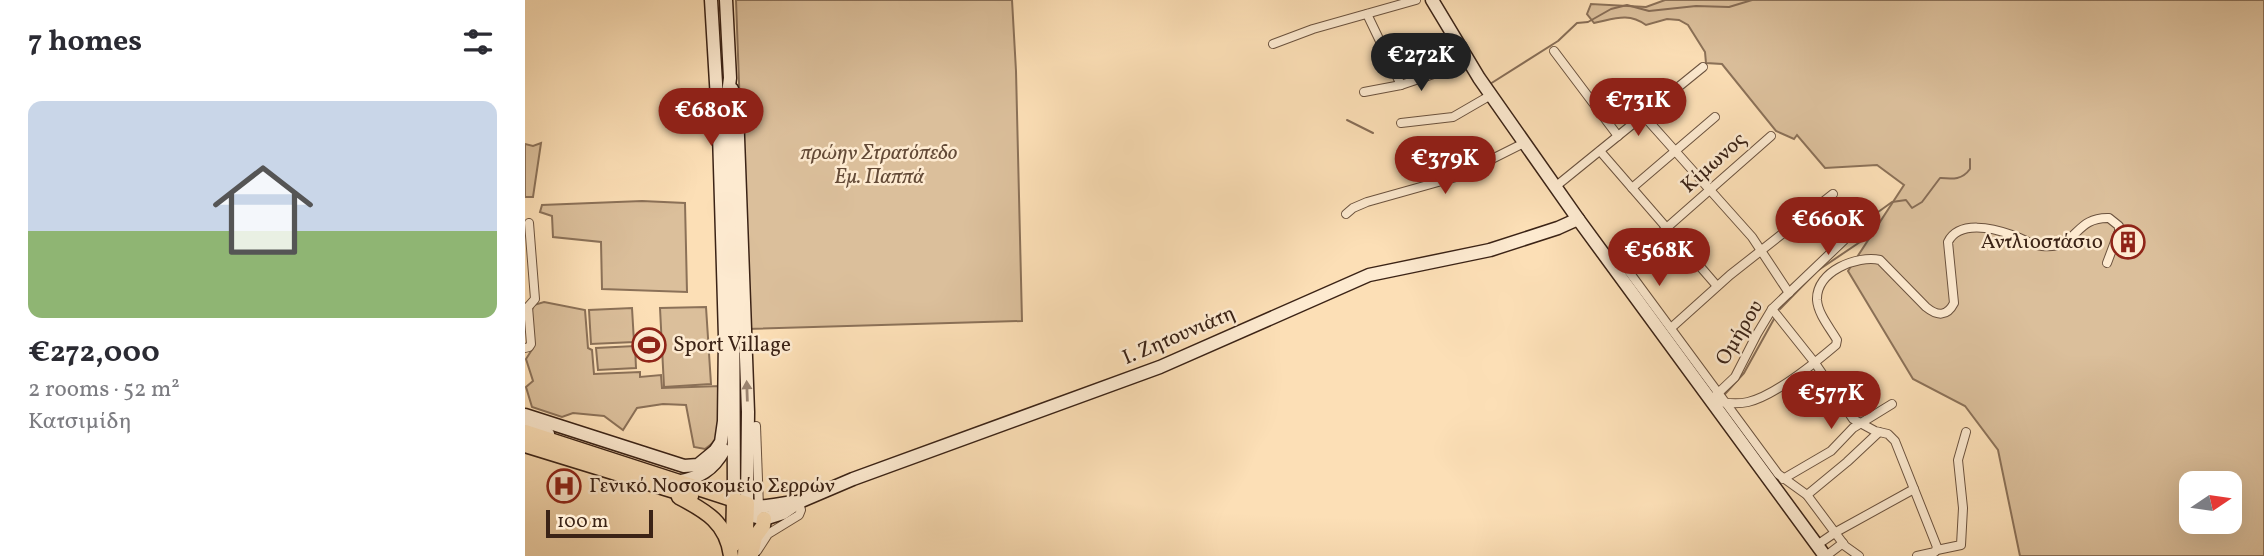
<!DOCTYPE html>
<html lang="en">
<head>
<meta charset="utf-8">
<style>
	body { margin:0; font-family:Vollkorn,serif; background:#f2f2f3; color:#2b2b33; height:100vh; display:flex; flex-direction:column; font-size:26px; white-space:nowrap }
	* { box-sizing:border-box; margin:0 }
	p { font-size:23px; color:#7c7c81 }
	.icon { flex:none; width:38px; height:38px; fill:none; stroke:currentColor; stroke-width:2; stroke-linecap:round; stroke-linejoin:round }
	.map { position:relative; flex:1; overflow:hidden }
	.details { display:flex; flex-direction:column; background:#fff; width:525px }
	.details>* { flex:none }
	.needle { width:46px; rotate:77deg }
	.tools { position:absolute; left:1654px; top:471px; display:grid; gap:14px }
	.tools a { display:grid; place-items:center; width:63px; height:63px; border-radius:14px; background:#fff; box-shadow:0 7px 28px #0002; font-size:35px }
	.scale { position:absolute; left:21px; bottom:18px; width:107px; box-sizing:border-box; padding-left:7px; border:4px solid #3b2316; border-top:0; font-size:19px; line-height:24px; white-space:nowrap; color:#3b2316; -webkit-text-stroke:5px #fdead0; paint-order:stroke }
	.price { position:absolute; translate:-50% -60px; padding:0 16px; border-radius:24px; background:#8f2418; color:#fff; font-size:23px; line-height:46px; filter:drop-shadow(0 2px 4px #0008) }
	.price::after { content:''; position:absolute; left:50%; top:42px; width:21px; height:16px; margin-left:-10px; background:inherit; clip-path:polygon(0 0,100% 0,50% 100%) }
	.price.on { background:#222; color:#fff }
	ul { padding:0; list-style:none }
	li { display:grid; align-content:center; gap:14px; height:371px; padding:0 28px }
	li span { display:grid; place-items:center; height:217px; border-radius:14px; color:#555 }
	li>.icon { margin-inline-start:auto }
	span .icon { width:126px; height:126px; fill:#fffc; stroke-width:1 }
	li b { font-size:30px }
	h2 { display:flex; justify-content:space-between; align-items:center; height:84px; padding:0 28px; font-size:30px }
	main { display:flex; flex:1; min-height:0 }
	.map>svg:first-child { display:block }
	.green { fill:#dbbf9b; stroke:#8b7158; stroke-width:2; fill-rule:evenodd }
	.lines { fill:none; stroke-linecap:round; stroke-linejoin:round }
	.stream { stroke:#876d56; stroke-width:2 }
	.street-casing { stroke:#6b523e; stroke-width:10 }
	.secondary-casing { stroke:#3b2316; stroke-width:15 }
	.primary-casing { stroke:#3b2316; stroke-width:17 }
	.street { stroke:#fdead0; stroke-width:8 }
	.secondary { stroke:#fdead0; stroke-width:12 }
	.primary { stroke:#fcdfb6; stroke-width:14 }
	.oneway { fill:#9c8673 }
	.labels { text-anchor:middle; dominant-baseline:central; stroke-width:5; stroke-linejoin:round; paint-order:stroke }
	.park-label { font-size:21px; font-style:italic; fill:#634a37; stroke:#fdead0 }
	.street-label { font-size:21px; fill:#3b2316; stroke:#fdead0 }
	.poi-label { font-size:21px; fill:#3b2316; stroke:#fdead0; text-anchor:start }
</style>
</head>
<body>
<main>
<section class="details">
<h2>7 homes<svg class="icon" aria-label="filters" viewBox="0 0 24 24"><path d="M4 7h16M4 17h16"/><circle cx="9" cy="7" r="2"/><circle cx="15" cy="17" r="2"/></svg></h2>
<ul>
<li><span style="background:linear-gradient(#c9d6e8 60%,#8fb573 0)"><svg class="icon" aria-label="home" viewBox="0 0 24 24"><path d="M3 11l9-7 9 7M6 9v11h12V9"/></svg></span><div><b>€272,000</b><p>2 rooms · 52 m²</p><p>Κατσιμίδη</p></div></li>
</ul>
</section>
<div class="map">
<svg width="1739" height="556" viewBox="0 0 1739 556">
	<rect width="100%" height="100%" fill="#fcdfb6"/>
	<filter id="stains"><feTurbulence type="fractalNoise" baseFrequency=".00286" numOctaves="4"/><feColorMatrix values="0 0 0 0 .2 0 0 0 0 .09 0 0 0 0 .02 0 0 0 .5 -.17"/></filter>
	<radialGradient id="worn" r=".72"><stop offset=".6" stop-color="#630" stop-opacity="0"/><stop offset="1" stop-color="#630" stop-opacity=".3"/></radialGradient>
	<g class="green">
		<polygon points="211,0 487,0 491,71 497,321 223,329"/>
		<path d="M 1140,0 L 1739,0 L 1739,556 L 1495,556 L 1473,450 L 1440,406 L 1388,379 L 1323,271 L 1379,185 L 1352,165 L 1300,168 L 1272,135 L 1269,139 L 1251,131 L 1197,64 L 1181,63 L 1180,52 L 1163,25 L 1154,20 L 1142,19 L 1121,25 C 1103,12 1089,19 1069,23 L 1062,14 L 1066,4 L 1121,7 ZM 1666,483 L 1704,483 L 1704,522 L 1666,522 Z"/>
		<polygon points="16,143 8,197 0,197 0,144 8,146"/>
		<polygon points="117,201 160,203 162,292 77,289 76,242 28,237 27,216 15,212 17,205"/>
		<polygon points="19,302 60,310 63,348 67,350 69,374 115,372 115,377 136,375 137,388 196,386 193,439 180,449 169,447 161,405 138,404 112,408 98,430 79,416 48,413 37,417 7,407 1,387 8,381 1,359 8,348 6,312 9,305"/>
		<polygon points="181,307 186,384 139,387 135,308"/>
		<polygon points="107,308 109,342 66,344 64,310"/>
		<polygon points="110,346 111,368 73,370 71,348"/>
	</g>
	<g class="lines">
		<g class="stream">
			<polyline points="965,84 1033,41 1052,23 1063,22 1086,9 1102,5 1124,11 1171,6 1204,7 1227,0"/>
			<polyline points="822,120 848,133"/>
			<path d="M 1255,309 L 1292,271 L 1338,240 L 1349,215 L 1367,202 L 1381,200 L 1387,208 L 1397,202 L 1415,178 C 1428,179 1437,180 1445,169 L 1445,159"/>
			<polyline points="1200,394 1219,373 1249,319"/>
		</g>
		<defs>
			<g id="street">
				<polyline points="842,14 876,85"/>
				<polyline points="748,44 788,29 891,0"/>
				<polyline points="1029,51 1093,136"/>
				<polyline points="839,92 876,85 944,62"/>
				<polyline points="1118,115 1227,237 1264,293"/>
				<polyline points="876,123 928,117 966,95"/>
				<polyline points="1075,151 1192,286"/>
				<polyline points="1030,187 1178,67"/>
				<polyline points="1107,188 1190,117"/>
				<polyline points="821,214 828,208 842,202 931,177 999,143"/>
				<polyline points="1099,265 1253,474 1282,495 1320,546 1334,556"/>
				<polyline points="1096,268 1246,136"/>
				<polyline points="1247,309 1290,363 1328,419 1350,431 1363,434 1370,441 1412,547 1410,552 1392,556"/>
				<polyline points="1146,328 1205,275 1308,194"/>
				<polyline points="0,348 4,347 6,344 3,307 10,299 4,223"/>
				<polyline points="1190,396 1210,377 1232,334 1247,309 1336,224"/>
				<path d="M 1185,400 C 1198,403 1210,405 1223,402 C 1249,396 1291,362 1311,345 L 1312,340 C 1305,328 1293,314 1292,300 C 1291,271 1332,255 1355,260 L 1401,307 C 1412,316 1422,317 1429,303 L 1423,242 C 1434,220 1468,228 1487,235 C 1497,238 1506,245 1517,246 C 1553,250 1548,217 1584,218 L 1594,226 L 1594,231 L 1582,263"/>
				<polyline points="231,426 234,507"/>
				<polyline points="1258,479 1306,451 1328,428 1367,404"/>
				<polyline points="1282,495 1322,462 1354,432"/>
				<polyline points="1292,545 1311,532 1389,489"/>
				<polyline points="1412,550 1436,545 1438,508 1433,460 1441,432"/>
				<polyline points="232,551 243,534 274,515 276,510 274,502"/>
				<polyline points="1301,556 1318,543"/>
			</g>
			<g id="secondary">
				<polyline points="201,0 205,78 201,110 208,275 209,500"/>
				<polyline points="907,0 954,78 1053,219 1300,556"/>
				<path d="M 207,89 L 212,110 L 223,412 L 222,504 C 241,510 255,502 273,502"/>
				<polyline points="0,415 159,466 173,465 190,451 196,442 199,421 200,337 194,133 186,0"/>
				<polyline points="0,424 23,434"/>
				<path d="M 152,482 C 174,478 188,470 199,450"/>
				<polyline points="221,514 239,519 258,513 274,502 328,479 635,367 844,275 965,250 1033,228 1053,219"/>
			</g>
			<g id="primary">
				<polyline points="0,432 222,504 220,556"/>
				<polyline points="0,445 166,496"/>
				<path d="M 154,497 C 181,511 202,523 206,556"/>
				<polyline points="208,545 209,500"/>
				<polyline points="226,555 230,537 238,526 239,519"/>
			</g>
		</defs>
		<use href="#street" class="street-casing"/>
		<use href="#secondary" class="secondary-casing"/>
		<use href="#primary" class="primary-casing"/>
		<use href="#street" class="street"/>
		<use href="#secondary" class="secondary"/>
		<use href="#primary" class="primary"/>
	</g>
	<defs><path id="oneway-solid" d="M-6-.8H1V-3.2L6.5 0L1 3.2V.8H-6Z" transform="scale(1.75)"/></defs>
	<use class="oneway" href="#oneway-solid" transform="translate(222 391) rotate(-92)"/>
	<defs>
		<symbol id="building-ring" viewBox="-11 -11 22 22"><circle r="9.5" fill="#fdead0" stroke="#8f2418" stroke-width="1.5"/><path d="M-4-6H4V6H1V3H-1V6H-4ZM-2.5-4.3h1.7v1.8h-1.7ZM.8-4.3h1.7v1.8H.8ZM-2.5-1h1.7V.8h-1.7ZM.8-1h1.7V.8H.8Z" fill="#8f2418"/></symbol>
		<symbol id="stadium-ring" viewBox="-11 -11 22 22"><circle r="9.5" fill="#fdead0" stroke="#8f2418" stroke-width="1.5"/><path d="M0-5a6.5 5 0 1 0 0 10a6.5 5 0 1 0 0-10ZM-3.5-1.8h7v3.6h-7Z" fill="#8f2418"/></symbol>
		<symbol id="hospital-ring" viewBox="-11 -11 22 22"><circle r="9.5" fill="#fdead0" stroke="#8f2418" stroke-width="1.5"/><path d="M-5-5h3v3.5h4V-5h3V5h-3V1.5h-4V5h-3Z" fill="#8f2418"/></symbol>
	</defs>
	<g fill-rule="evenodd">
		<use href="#building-ring" x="1584" y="223" width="38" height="38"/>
		<use href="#stadium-ring" x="105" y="326" width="38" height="38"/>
		<use href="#hospital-ring" x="20" y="467" width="38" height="38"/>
	</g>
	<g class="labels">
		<g class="park-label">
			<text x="354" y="153">πρώην Στρατόπεδο<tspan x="354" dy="24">Εμ. Παππά</tspan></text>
		</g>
		<g class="street-label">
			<text transform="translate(1189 163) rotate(-42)">Κίμωνος</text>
			<text transform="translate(1215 333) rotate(-59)">Ομήρου</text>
			<text transform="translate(654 336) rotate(-23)">Ι. Ζητουνιάτη</text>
		</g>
		<g class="poi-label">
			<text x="1578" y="242" text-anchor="end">Αντλιοστάσιο</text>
			<text x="148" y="345">Sport Village</text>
			<text x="64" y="486">Γενικό Νοσοκομείο Σερρών</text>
		</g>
	</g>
	<rect width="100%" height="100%" filter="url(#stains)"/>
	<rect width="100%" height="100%" fill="url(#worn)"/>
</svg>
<div class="tools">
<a><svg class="needle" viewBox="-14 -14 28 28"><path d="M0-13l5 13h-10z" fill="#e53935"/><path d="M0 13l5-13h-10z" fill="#7c7c81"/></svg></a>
</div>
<div class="scale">100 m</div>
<b class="price on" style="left:896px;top:93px">€272K</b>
<b class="price" style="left:1113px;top:138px">€731K</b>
<b class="price" style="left:186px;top:148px">€680K</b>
<b class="price" style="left:920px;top:196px">€379K</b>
<b class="price" style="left:1303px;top:257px">€660K</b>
<b class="price" style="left:1134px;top:288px">€568K</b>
<b class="price" style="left:1306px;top:431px">€577K</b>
</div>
</main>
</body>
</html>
